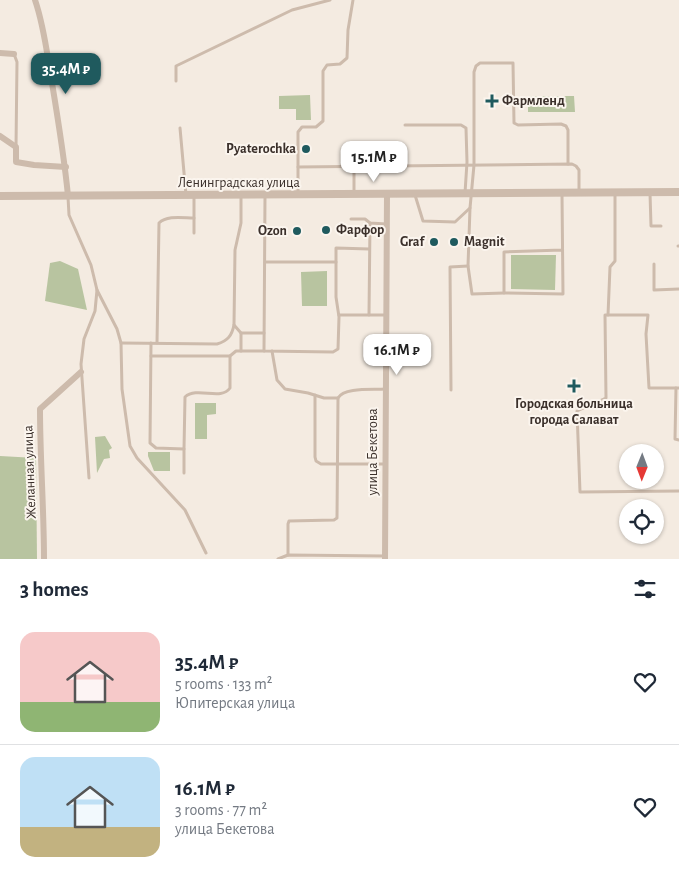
<!DOCTYPE html>
<html lang="en">
<head>
<meta charset="utf-8">
<style>
	body { margin:0; font-family:"Alegreya Sans",sans-serif; background:#f6f6f7; color:#1f2937; height:100vh; display:flex; flex-direction:column; font-size:19px; white-space:nowrap }
	* { box-sizing:border-box; margin:0 }
	p { font-size:16px; color:#747a83 }
	.icon { flex:none; width:28px; height:28px; fill:none; stroke:currentColor; stroke-width:2; stroke-linecap:round; stroke-linejoin:round }
	.map { position:relative; height:559px; overflow:hidden }
	.drawer { display:flex; flex-direction:column; background:#fff; flex:1 }
	.drawer>* { flex:none }
	.needle { width:32px; rotate:181deg }
	.controls { position:absolute; left:619px; top:444px; display:grid; gap:10px }
	.controls a { display:grid; place-items:center; width:45px; height:45px; border-radius:50%; background:#fff; box-shadow:0 1px 4px #0004; font-size:25px }
	.price { position:absolute; translate:-50% -42px; padding:0 11px; border-radius:10px; background:#fff; color:#222; font-size:16px; line-height:32px; filter:drop-shadow(0 1px 2px #0008) }
	.price::after { content:''; position:absolute; left:50%; top:30px; width:15px; height:11px; margin-left:-8px; background:inherit; clip-path:polygon(0 0,100% 0,50% 100%) }
	.price.active { background:#1f5a5e; color:#fff }
	ul { padding:0; list-style:none }
	li { display:flex; align-items:center; gap:15px; height:125px; padding:0 20px }
	li+li { border-top:1px solid #e0e1e3 }
	li span { display:grid; place-items:center; flex:none; width:140px; height:100px; border-radius:15px; color:#555 }
	li>.icon { margin-inline-start:auto }
	span .icon { width:60px; height:60px; fill:#fffc; stroke-width:1 }
	li b { font-size:21px }
	h2 { display:flex; justify-content:space-between; align-items:center; height:60px; padding:0 20px; font-size:21px }
	.map>svg:first-child { display:block }
	.green { fill:#b8c4a0 }
	.lines { fill:none; stroke-linecap:round; stroke-linejoin:round }
	.service { stroke:#cdbbac; stroke-width:3 }
	.minor { stroke:#cdbbac; stroke-width:6 }
	.tertiary { stroke:#cdbbac; stroke-width:8 }
	.poi-dot { fill:#1f5a5e; stroke:#fbf5ee; stroke-width:2 }
	.labels { text-anchor:middle; dominant-baseline:central; stroke-width:4; stroke-linejoin:round; paint-order:stroke }
	.poi-label { font-size:14px; font-weight:bold; fill:#3b302b; stroke:#fbf5ee; text-anchor:start }
	.street-label { font-size:14px; fill:#3b302b; stroke:#fbf5ee }
</style>
</head>
<body>
<div class="map">
<svg width="679" height="559" viewBox="0 0 679 559">
	<rect width="100%" height="100%" fill="#f4ebe1"/>
	<g class="green">
		<polygon points="310,95 311,120 296,120 296,109 279,109 279,96"/>
		<polygon points="528,96 574,96 575,112 528,112"/>
		<polygon points="511,255 556,255 555,290 511,289"/>
		<polygon points="60,261 78,269 87,310 45,301 50,263"/>
		<polygon points="327,271 327,306 302,306 301,272"/>
		<polygon points="195,403 216,403 216,414 207,415 207,439 195,439"/>
		<polygon points="105,436 112,448 109,450 110,458 104,459 97,473 95,437"/>
		<polygon points="148,452 170,452 170,471 154,471 148,456"/>
		<polygon points="0,456 36,458 37,559 0,559"/>
	</g>
	<g class="lines">
		<g class="service">
			<polyline points="14,54 17,62 16,147"/>
			<polyline points="176,81 176,66 292,10 330,0"/>
			<polyline points="405,125 461,125 466,128 467,162 465,193"/>
			<polyline points="180,128 186,195"/>
			<polyline points="354,166 354,193"/>
			<polyline points="298,167 572,164 576,166 579,170 579,192"/>
			<polyline points="650,193 651,226 661,226"/>
			<polyline points="298,194 298,132 302,127 316,127 323,121 323,71 327,65 340,64 347,58 348,30 353,0"/>
			<polyline points="415,195 423,221 455,222 470,208"/>
			<polyline points="265,196 264,351 333,352 338,349 339,317 336,297 336,262"/>
			<polyline points="68,197 69,215 91,265 97,290 95,311 84,339 81,364 89,478"/>
			<polyline points="351,219 365,219 370,223 386,224"/>
			<polyline points="194,233 194,196"/>
			<polyline points="678,246 679,246"/>
			<polyline points="562,250 504,252 504,293 563,294 562,194"/>
			<polyline points="265,262 336,262 336,248 369,249"/>
			<polyline points="654,264 654,290 679,289"/>
			<polyline points="97,290 117,329 121,343 122,389 130,446 137,458 185,510 206,553"/>
			<polyline points="504,293 472,294 468,266 470,208 474,165 474,72 476,66 480,63 513,63 514,123 518,125 561,124 566,126 568,130 568,164"/>
			<polyline points="339,315 386,315"/>
			<polyline points="369,315 370,223"/>
			<polyline points="608,315 610,267 615,261 615,193"/>
			<polyline points="234,325 241,333"/>
			<path d="M 121,343 L 217,344 C 228,341 232,335 234,325 L 235,250 L 241,223 L 241,196"/>
			<path d="M 151,343 L 150,443 L 156,448 L 184,449 L 185,397 C 197,386 221,401 230,388 L 230,356 L 236,351 L 264,351"/>
			<path d="M 157,343 L 159,223 C 167,215 183,218 194,218"/>
			<polyline points="241,351 241,333 264,333"/>
			<polyline points="272,351 277,380 285,389 308,393 324,398 338,398"/>
			<polyline points="151,356 230,356"/>
			<polyline points="676,388 675,439 679,440"/>
			<polyline points="679,388 649,388 646,334 648,315 605,315 606,398 577,411 580,492 679,491"/>
			<polyline points="451,390 450,267 468,266"/>
			<polyline points="315,395 315,457 316,461 321,464 386,464"/>
			<polyline points="184,473 184,449"/>
			<path d="M 288,555 L 288,524 L 289,521 L 334,520 L 337,518 L 338,398 C 344,387 373,390 385,389"/>
			<polyline points="278,559 288,555 385,556"/>
		</g>
		<g class="minor">
			<path d="M 35,0 C 43,23 46,46 50,71 C 57,113 64,154 68,196"/>
			<polyline points="0,53 14,54"/>
			<polyline points="0,136 16,147 16,162 34,165 66,167"/>
			<path d="M 44,559 C 44,509 40,459 40,409 L 81,372"/>
			<polyline points="385,559 387,194"/>
		</g>
		<polyline class="tertiary" points="0,196 679,192"/>
	</g>
	<g class="poi-dot">
		<path d="M489.5 93.5h5v5h5v5h-5v5h-5v-5h-5v-5h5z"/>
		<circle cx="306" cy="149" r="5"/>
		<circle cx="326" cy="230" r="5"/>
		<circle cx="297" cy="231" r="5"/>
		<circle cx="434" cy="242" r="5"/>
		<circle cx="454" cy="242" r="5"/>
		<path d="M571.5 378.5h5v5h5v5h-5v5h-5v-5h-5v-5h5z"/>
	</g>
	<g class="labels">
		<g class="poi-label">
			<text x="502" y="101">Фармленд</text>
			<text x="296" y="149" text-anchor="end">Pyaterochka</text>
			<text x="336" y="230">Фарфор</text>
			<text x="287" y="231" text-anchor="end">Ozon</text>
			<text x="424" y="242" text-anchor="end">Graf</text>
			<text x="464" y="242">Magnit</text>
			<text x="574" y="404" text-anchor="middle">Городская больница<tspan x="574" dy="16">города Салават</tspan></text>
		</g>
		<g class="street-label">
			<text x="239" y="183">Ленинградская улица</text>
			<text transform="translate(373 452) rotate(-90)">улица Бекетова</text>
			<text transform="translate(30 472) rotate(-92)">Желанная улица</text>
		</g>
	</g>
</svg>
<div class="controls">
<a><svg class="needle" viewBox="-14 -14 28 28"><path d="M0-13l5 13h-10z" fill="#e53935"/><path d="M0 13l5-13h-10z" fill="#747a83"/></svg></a>
<a><svg class="icon" aria-label="locate" viewBox="0 0 24 24"><circle cx="12" cy="12" r="6"/><path d="M12 2v4M12 18v4M2 12h4M18 12h4"/></svg></a>
</div>
<b class="price active" style="left:66px;top:95px">35.4M ₽</b>
<b class="price" style="left:374px;top:183px">15.1M ₽</b>
<b class="price" style="left:397px;top:376px">16.1M ₽</b>
</div>
<section class="drawer">
<h2>3 homes<svg class="icon" aria-label="filters" viewBox="0 0 24 24"><path d="M4 7h16M4 17h16"/><circle cx="9" cy="7" r="2"/><circle cx="15" cy="17" r="2"/></svg></h2>
<ul>
<li><span style="background:linear-gradient(#f6c9c9 70%,#8fb573 0)"><svg class="icon" aria-label="home" viewBox="0 0 24 24"><path d="M3 11l9-7 9 7M6 9v11h12V9"/></svg></span><div><b>35.4M ₽</b><p>5 rooms · 133 m²</p><p>Юпитерская улица</p></div><svg class="icon" aria-label="heart" viewBox="0 0 24 24"><path d="M12 20l-8-8c-3-5 5-10 8-4 3-6 11-1 8 4z"/></svg></li>
<li><span style="background:linear-gradient(#bfe0f5 70%,#c2b280 0)"><svg class="icon" aria-label="home" viewBox="0 0 24 24"><path d="M3 11l9-7 9 7M6 9v11h12V9"/></svg></span><div><b>16.1M ₽</b><p>3 rooms · 77 m²</p><p>улица Бекетова</p></div><svg class="icon" aria-label="heart" viewBox="0 0 24 24"><path d="M12 20l-8-8c-3-5 5-10 8-4 3-6 11-1 8 4z"/></svg></li>
</ul>
</section>
</body>
</html>
